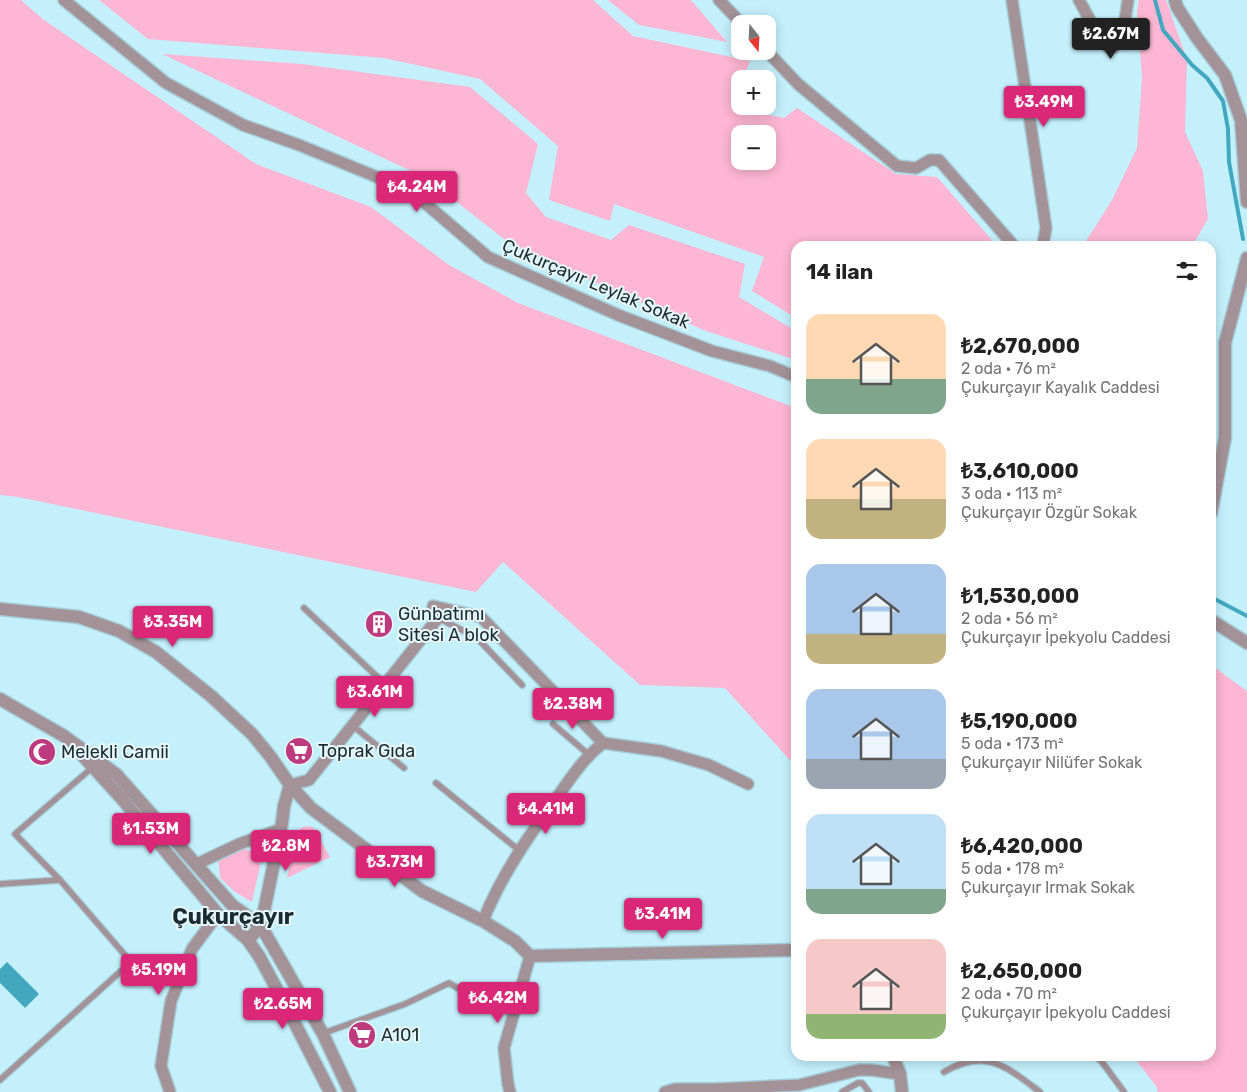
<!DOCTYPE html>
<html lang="tr">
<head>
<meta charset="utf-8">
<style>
	body { margin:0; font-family:Rubik,sans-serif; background:#f6f6f6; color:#222; height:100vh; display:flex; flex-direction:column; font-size:19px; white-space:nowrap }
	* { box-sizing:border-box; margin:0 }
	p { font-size:16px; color:#767676 }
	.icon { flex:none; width:28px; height:28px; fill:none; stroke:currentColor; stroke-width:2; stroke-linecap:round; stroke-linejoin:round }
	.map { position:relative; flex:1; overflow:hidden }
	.details { position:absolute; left:791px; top:241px; width:425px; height:820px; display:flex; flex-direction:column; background:#fff; border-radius:15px; box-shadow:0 2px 12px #0003 }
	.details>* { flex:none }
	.needle { width:32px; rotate:162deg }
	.controls { position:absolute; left:731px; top:15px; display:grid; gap:10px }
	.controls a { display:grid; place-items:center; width:45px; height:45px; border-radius:10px; background:#fff; box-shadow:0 2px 12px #0003; font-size:25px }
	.price { position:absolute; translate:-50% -42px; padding:0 11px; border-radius:5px; background:#db2777; color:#fff; font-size:16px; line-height:32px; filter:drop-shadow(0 1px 2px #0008) }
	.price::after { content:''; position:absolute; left:50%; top:30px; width:15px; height:11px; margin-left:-8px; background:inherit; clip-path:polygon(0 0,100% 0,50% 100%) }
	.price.on { background:#222; color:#fff }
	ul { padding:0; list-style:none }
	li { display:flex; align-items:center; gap:15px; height:125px; padding:0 15px }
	li span { display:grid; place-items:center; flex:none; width:140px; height:100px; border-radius:15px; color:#555 }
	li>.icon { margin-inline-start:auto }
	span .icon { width:60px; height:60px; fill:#fffc; stroke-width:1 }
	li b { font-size:21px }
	h2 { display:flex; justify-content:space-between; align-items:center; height:60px; padding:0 15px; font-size:21px }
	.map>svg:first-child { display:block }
	.green { fill:#fdb6d3; fill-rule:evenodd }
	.water { fill:#41a8c0 }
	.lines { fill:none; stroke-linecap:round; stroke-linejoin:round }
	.stream { stroke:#41a8c0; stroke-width:4 }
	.service-casing { stroke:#a6cdd7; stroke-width:8 }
	.minor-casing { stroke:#a6cdd7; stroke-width:14 }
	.tertiary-casing { stroke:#a6cdd7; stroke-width:15 }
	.service { stroke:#a39298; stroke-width:5.5 }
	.minor { stroke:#a39298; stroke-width:11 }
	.tertiary { stroke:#a39298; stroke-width:12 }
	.labels { text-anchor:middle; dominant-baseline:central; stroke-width:4; stroke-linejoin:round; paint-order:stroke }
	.street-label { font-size:18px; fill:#1b2c30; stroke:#e7f8fd }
	.poi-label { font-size:18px; fill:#1b2c30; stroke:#e7f8fd; text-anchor:start }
	.district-label { font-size:22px; font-weight:bold; fill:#1b2c30; stroke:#e7f8fd }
</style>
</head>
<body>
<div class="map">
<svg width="1247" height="1092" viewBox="0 0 1247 1092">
	<rect width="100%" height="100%" fill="#c4f0fc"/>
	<g class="green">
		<polygon points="0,0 21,0 44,20 256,164 371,207 449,265 518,303 796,408 796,767 725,688 640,685 503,562 476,592 18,497 0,495"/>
		<path d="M 99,0 L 593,0 L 633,36 L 750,61 L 743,79 L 740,79 L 740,85 L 731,107 L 784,118 L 797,108 L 896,174 L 937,177 L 991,239 L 993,246 L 796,246 L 796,318 L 752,291 L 764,257 L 614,204 L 610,221 L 549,200 L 558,146 L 480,79 L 384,58 L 148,39 ZM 740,134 L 768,134 L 768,161 L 740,161 Z"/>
		<polygon points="608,0 691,0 727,42 639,25"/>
		<polygon points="1139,0 1166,0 1187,60 1185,132 1203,171 1208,219 1192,246 1083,246 1112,200 1137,148 1142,78 1137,12"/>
		<polygon points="162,54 302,64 470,87 538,144 526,193 546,217 611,240 629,225 745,264 739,297 796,331 796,360 706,331 514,247 426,178"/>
		<polygon points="1211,665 1247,691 1247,1092 1158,1092 1156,1086 1133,1056 1211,1056"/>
		<polygon points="308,826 314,828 330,857 287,878 296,835 302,827"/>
		<polygon points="243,848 262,857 252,902 235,892 220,878 218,856"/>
	</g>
	<polygon class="water" points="7,962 39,994 25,1008 0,983 0,969"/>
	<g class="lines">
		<g class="stream">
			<polyline points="1155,0 1163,30 1192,65 1207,78 1223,101 1228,129 1229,162 1243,239"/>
			<polyline points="1211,597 1247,616"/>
		</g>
		<defs>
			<g id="service">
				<polyline points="304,608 385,684"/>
				<polyline points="438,618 476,637 522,685"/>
				<polyline points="553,724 588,754"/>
				<polyline points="352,725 404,768"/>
				<polyline points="436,783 520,851"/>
				<polyline points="0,884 60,880"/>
				<polyline points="324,1033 405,1004 449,983 479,1001"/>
				<polyline points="1095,1056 1102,1062 1124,1092"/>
				<path d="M 944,1072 C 985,1047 1007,1067 1040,1092"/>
				<polyline points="0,1080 131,962 60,880 15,834 93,767"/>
				<polyline points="842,1092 858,1083 862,1083 869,1092"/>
			</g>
			<g id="minor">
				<polyline points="64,0 166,83 243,125 299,145 411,191 488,257 618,315 712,351 770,366 796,377"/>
				<polyline points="719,0 742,24"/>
				<polyline points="1012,0 1046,228 1043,244 1041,246"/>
				<polyline points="1079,0 1097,33 1108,47 1114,47 1123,33 1128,0"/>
				<polyline points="767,51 798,84 897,166 916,168 930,160 939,160 1014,246"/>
				<polyline points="433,606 481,617 603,743 661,751 709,765 748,784"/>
				<polyline points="290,785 309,780 438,618"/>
				<polyline points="197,864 239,844 281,829"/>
				<path d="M 483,921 C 501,876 529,835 558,796 C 572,776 584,758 603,743"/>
				<polyline points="170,1092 161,1066 171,1001 192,949 218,914"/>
				<polyline points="510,1092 508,1084 504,1048 530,956"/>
				<polyline points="665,1092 675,1089 714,1089 799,1085 859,1070 871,1070 900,1074"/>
			</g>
			<g id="tertiary">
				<polyline points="1175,0 1177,7 1197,38 1225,75 1241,120 1247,202"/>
				<polyline points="1211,513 1225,438 1225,343 1247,258"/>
				<polyline points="0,609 79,617 119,631 156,652 211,696 252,734 270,756 290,785 311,808 422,891 483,921 515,941 530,956 796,950"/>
				<polyline points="1211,620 1247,643"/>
				<polyline points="0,699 64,736 116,774 232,905 261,926 323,1034 350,1092"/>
				<polyline points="83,756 122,799 218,914 248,940 259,956 287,1008 330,1092"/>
				<polyline points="248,940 261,926 282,823 284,806 290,785"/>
				<polyline points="893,1056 900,1074 902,1092"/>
			</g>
		</defs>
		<use href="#service" class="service-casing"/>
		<use href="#minor" class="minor-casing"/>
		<use href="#tertiary" class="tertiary-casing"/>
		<use href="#service" class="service"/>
		<use href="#minor" class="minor"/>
		<use href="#tertiary" class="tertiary"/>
	</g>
	<defs>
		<symbol id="building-disc" viewBox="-11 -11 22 22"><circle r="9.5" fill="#be3a7e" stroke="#e7f8fd"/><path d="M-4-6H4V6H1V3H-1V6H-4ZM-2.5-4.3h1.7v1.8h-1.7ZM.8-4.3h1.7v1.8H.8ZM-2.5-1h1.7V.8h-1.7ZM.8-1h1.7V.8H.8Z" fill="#fff"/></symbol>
		<symbol id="supermarket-disc" viewBox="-11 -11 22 22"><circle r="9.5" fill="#be3a7e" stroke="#e7f8fd"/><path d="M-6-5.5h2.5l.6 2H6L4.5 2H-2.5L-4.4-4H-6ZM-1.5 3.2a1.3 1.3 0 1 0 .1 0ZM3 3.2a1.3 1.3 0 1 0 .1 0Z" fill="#fff"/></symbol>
		<symbol id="mosque-disc" viewBox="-11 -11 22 22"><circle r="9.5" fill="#be3a7e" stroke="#e7f8fd"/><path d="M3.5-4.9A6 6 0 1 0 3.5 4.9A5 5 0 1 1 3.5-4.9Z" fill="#fff"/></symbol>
	</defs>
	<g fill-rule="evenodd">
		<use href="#building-disc" x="363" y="608" width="32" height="32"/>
		<use href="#supermarket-disc" x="283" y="735" width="32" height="32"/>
		<use href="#mosque-disc" x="26" y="736" width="32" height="32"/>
		<use href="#supermarket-disc" x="346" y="1019" width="32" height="32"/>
	</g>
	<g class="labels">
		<g class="street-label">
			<text transform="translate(596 284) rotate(23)">Çukurçayır Leylak Sokak</text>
		</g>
		<g class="poi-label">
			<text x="398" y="614">Günbatımı<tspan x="398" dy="21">Sitesi A blok</tspan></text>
			<text x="318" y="751">Toprak Gıda</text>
			<text x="61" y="752">Melekli Camii</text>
			<text x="381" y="1035">A101</text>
		</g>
		<g class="district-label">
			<text x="233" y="916">Çukurçayır</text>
		</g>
	</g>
</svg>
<div class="controls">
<a><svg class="needle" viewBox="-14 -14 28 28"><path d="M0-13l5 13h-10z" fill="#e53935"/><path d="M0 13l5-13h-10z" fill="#767676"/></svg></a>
<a>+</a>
<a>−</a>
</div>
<b class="price on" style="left:1111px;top:60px">₺2.67M</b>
<b class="price" style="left:1044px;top:128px">₺3.49M</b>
<b class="price" style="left:417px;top:213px">₺4.24M</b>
<b class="price" style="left:173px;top:648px">₺3.35M</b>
<b class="price" style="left:375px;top:718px">₺3.61M</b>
<b class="price" style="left:573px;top:730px">₺2.38M</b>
<b class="price" style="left:546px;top:835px">₺4.41M</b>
<b class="price" style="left:151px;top:855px">₺1.53M</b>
<b class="price" style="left:286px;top:872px">₺2.8M</b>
<b class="price" style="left:395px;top:888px">₺3.73M</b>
<b class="price" style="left:663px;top:940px">₺3.41M</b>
<b class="price" style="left:159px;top:996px">₺5.19M</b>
<b class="price" style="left:498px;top:1024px">₺6.42M</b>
<b class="price" style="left:283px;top:1030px">₺2.65M</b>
<section class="details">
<h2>14 ilan<svg class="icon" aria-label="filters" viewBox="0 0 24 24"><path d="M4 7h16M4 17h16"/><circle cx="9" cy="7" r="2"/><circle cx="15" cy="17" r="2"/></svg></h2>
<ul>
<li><span style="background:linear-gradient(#ffd9b3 65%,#7fa58c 0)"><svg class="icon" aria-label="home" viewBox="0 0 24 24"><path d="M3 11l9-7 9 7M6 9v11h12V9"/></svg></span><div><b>₺2,670,000</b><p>2 oda · 76 m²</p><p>Çukurçayır Kayalık Caddesi</p></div></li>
<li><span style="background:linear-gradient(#ffd9b3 60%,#c2b280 0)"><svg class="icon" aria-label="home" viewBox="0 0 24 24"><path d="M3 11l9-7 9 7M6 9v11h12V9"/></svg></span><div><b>₺3,610,000</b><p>3 oda · 113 m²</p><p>Çukurçayır Özgür Sokak</p></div></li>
<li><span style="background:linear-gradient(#a9c7e8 70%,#c2b280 0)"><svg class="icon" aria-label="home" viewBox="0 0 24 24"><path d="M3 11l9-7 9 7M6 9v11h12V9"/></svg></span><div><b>₺1,530,000</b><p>2 oda · 56 m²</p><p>Çukurçayır İpekyolu Caddesi</p></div></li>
<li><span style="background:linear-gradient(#a9c7e8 70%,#9aa5b1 0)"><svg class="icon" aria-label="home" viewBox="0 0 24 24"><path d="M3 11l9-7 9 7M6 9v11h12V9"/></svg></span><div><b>₺5,190,000</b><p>5 oda · 173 m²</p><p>Çukurçayır Nilüfer Sokak</p></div></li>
<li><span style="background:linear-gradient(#bfe0f5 75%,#7fa58c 0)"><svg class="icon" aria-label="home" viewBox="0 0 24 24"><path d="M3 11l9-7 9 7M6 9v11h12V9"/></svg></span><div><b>₺6,420,000</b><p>5 oda · 178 m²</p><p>Çukurçayır Irmak Sokak</p></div></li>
<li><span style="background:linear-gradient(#f6c9c9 75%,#8fb573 0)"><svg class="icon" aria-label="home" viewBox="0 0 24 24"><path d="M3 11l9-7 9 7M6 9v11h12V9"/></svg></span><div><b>₺2,650,000</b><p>2 oda · 70 m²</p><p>Çukurçayır İpekyolu Caddesi</p></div></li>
</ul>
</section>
</div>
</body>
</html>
